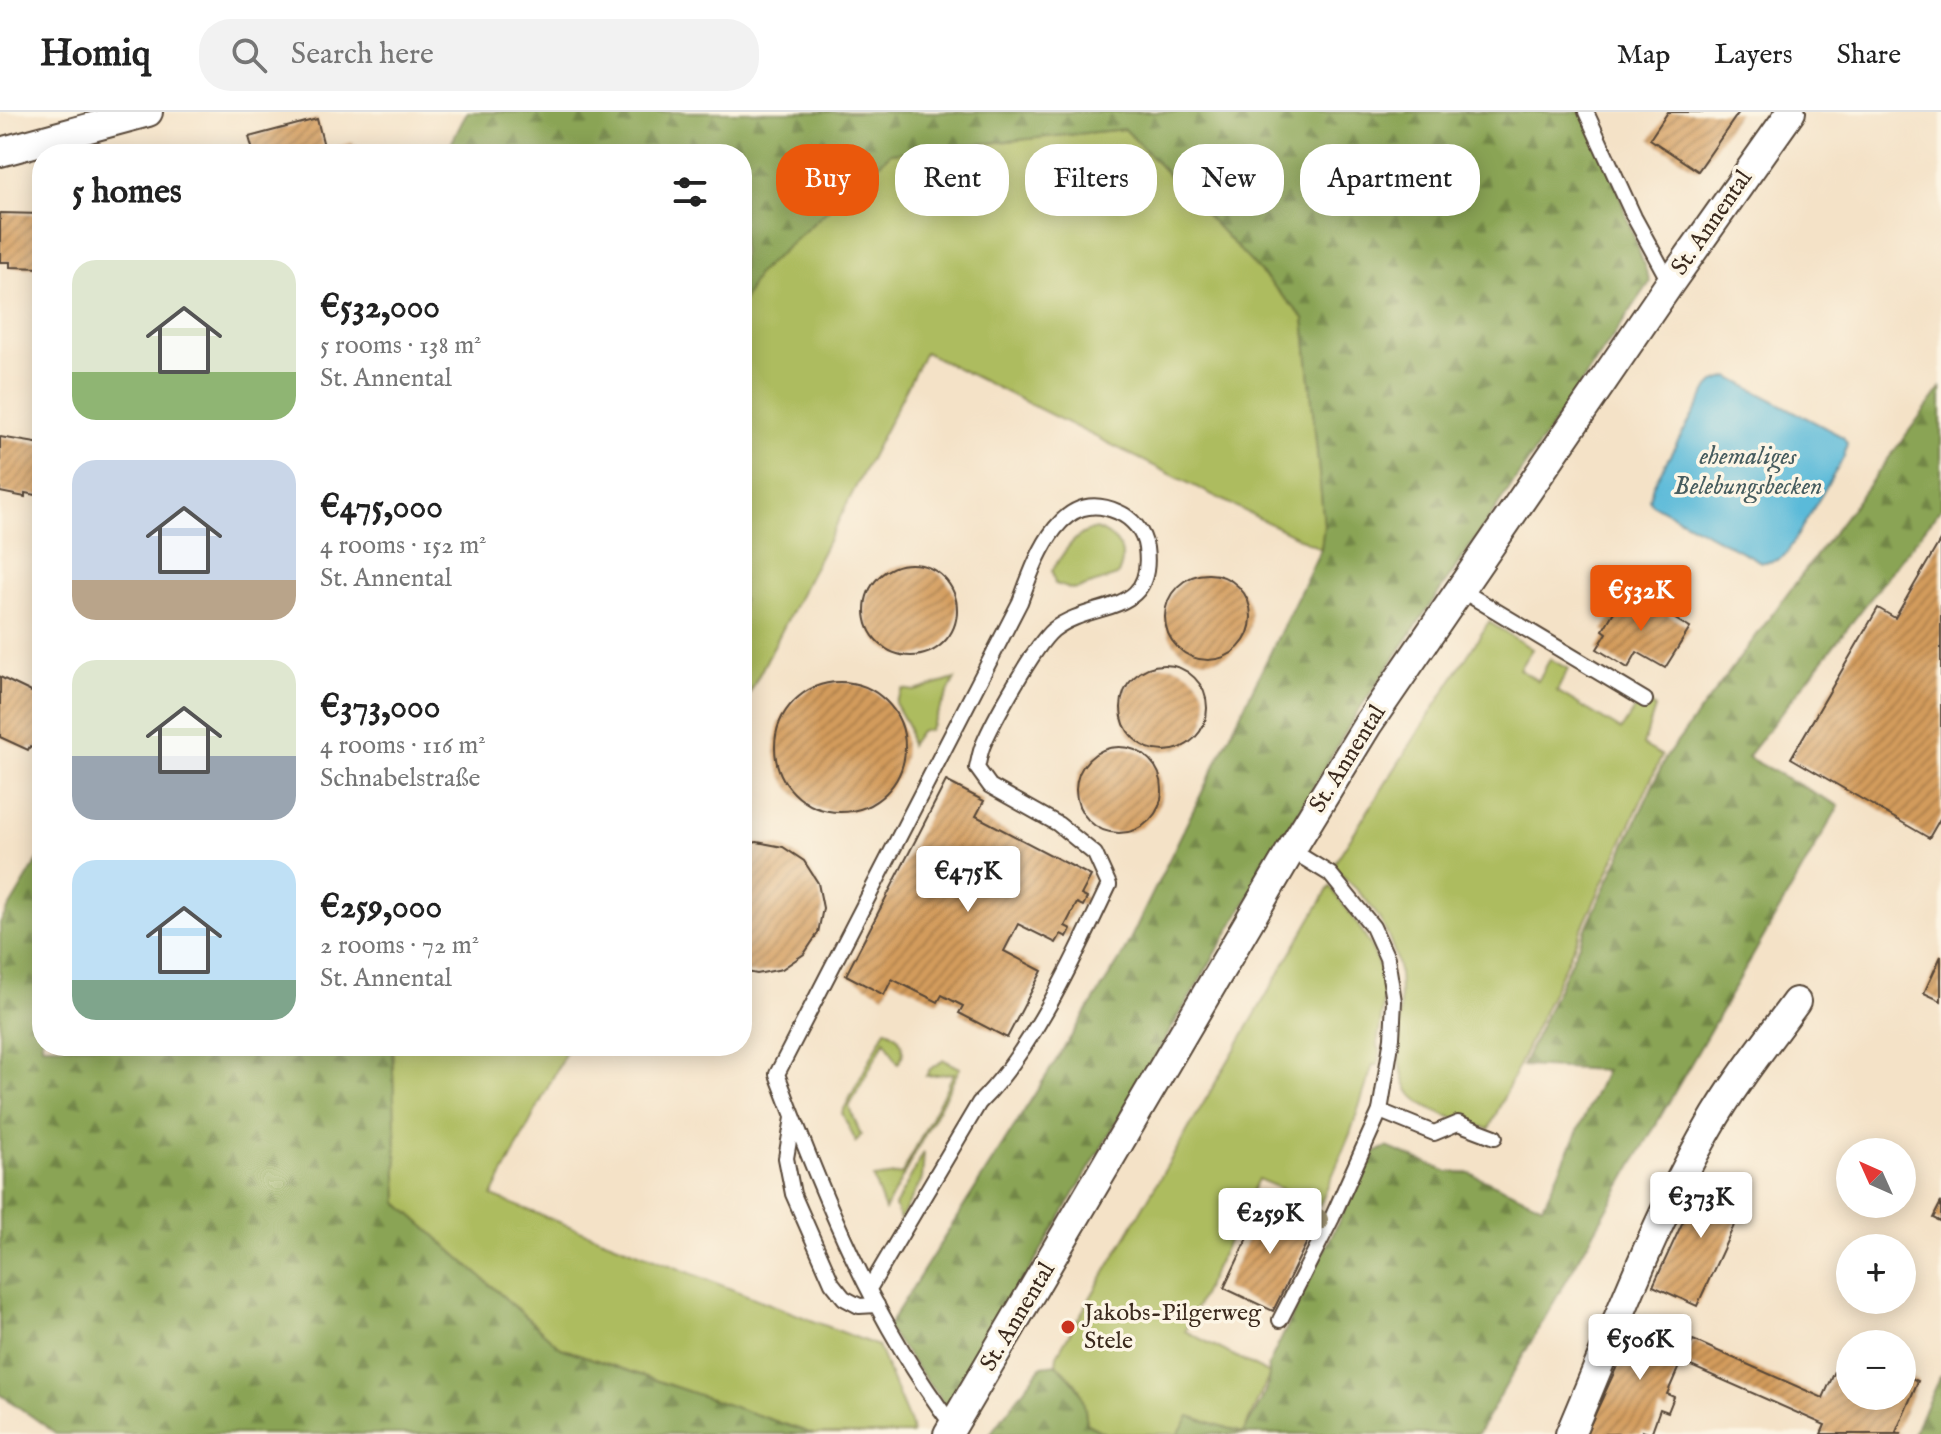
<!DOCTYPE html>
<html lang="en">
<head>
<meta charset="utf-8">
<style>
	body { margin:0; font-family:"IM FELL English",serif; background:#f2f2f2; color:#222; height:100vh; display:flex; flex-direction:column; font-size:30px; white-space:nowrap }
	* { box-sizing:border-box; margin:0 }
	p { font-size:26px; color:#767676 }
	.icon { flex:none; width:44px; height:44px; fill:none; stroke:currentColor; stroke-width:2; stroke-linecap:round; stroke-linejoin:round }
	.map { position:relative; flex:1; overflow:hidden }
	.side { position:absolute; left:32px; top:32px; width:720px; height:912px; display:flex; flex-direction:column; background:#fff; border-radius:32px; box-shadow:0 4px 20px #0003 }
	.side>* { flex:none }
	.top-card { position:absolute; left:776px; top:32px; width:760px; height:72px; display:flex; gap:16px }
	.needle { width:52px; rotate:315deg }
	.tools { position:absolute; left:1836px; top:1026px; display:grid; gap:16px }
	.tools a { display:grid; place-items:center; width:80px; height:80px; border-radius:50%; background:#fff; box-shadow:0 4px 20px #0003; font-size:40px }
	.price { position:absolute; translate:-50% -68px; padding:0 18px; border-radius:8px; background:#fff; color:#222; font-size:26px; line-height:52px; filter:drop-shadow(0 2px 4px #0008) }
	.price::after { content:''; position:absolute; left:50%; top:48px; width:24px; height:18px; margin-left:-12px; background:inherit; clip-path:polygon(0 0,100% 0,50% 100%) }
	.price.current { background:#ea580c; color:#fff }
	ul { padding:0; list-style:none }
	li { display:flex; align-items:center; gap:24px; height:200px; padding:0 40px }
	li span { display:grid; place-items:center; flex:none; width:224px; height:160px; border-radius:24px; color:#555 }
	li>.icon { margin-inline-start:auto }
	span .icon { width:96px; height:96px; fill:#fffc; stroke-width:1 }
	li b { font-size:34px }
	h2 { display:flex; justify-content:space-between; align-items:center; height:96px; padding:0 40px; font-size:34px }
	.pill { padding:0 28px; border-radius:32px; background:#fff; box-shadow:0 4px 20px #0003; font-size:28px; line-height:72px }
	.pill.current { background:#ea580c; color:#fff }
	header { display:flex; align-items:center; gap:48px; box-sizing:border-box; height:112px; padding:0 40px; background:#fff; border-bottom:2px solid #e0e0e0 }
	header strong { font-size:38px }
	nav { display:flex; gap:44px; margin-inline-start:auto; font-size:28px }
	.search { width:560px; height:72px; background:#f2f2f2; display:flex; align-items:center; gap:20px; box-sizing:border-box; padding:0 28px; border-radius:32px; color:#767676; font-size:30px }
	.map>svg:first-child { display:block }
	.green { fill:#adbc5e; stroke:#74733e; stroke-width:2 }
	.forest { fill:url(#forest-firs); stroke:#62673a; stroke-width:2 }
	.water { fill:#5abad9; stroke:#4a727c; stroke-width:2 }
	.building { fill:url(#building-hatch) }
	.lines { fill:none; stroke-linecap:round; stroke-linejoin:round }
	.lane-casing { stroke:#574637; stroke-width:18 }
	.street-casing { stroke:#574637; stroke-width:32 }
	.lane { stroke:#fff; stroke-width:14 }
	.street { stroke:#fff; stroke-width:28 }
	.tree { fill:#a19574 }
	.poi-dot { fill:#c8321e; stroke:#fcf5e5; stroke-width:3 }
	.labels { text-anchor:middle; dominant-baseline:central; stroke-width:7; stroke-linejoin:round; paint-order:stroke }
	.street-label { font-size:24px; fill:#3b2a1e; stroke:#fcf5e5 }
	.poi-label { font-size:24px; fill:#3b2a1e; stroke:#fcf5e5; text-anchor:start }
	.water-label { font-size:26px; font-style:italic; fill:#465c5f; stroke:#fcf5e5 }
</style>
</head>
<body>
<header>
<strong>Homiq</strong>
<div class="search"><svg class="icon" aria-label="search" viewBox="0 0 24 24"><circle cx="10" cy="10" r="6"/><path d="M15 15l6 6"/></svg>Search here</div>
<nav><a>Map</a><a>Layers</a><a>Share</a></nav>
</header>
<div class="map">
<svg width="1941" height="1322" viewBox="0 0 1941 1322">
	<defs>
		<pattern id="forest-firs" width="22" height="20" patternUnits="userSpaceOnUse" patternTransform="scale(2)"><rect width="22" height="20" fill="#8aa455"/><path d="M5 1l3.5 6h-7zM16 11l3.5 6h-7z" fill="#728646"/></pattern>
		<pattern id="building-hatch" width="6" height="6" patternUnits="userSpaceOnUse" patternTransform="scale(2)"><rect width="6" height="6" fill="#d39b5b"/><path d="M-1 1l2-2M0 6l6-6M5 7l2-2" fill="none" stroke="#ac7f4b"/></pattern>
	</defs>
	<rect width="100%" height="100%" fill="#fcf5e5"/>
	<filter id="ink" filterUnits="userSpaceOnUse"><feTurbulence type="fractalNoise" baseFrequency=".0125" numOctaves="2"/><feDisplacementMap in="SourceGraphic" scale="16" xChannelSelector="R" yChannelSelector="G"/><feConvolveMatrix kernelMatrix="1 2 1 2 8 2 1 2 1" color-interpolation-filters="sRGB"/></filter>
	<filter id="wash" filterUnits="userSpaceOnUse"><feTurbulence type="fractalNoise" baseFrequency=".006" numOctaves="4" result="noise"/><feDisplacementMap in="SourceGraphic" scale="32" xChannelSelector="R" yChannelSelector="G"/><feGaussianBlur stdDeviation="1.8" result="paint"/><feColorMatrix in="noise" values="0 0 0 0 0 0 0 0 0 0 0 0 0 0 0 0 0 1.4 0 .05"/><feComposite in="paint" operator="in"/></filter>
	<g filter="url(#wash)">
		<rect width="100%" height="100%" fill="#f4e2c7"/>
		<g class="green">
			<polygon points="1125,17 1304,206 1324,413 1321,437 925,240 742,596 742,191 757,162 891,41"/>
			<path d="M 1096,417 C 1119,426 1129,440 1117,464 L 1074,478 L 1055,472 L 1052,459 C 1064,440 1074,421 1096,417 Z"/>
			<path d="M 1489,510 L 1532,537 L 1519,557 L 1538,569 L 1550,547 L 1568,557 L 1557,579 L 1621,618 L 1642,586 L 1655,596 L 1643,633 L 1662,644 L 1489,1017 C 1465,1009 1434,1003 1415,986 C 1389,964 1405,888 1398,855 C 1389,812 1366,782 1332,755 Z"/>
			<polygon points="955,567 929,618 920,619 910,633 908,614 895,591 903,577 915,579"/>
			<path d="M 1330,774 C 1353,807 1381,836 1383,879 C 1384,897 1379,917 1377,935 L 1380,938 L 1378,953 L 1373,953 L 1350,1022 L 1320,1093 L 1258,1067 L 1185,1219 L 1270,1262 L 1243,1321 L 1190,1304 L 1178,1322 L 1106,1322 L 1087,1312 C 1083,1278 1081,1276 1056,1252 L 1057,1243 Z"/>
			<path d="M 886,917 C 900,924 909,937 898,952 L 885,928 L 849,995 L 861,1023 L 856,1030 L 842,1001 Z"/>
			<polygon points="392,934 569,934 492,1084 878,1234 910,1311 912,1322 813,1322 561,1236 398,1091"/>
			<polygon points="944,948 960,956 885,1098 873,1066 902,1062 954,961 926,964 930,957"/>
			<polygon points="924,1040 922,1067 900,1108 895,1094"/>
		</g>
		<g class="forest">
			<polygon points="467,0 1590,0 1650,170 1357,601 948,1297 887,1216 1122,844 1321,437 1324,413 1304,206 1125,17 891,41 757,162 742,191 742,42 446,42"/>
			<path d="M 1941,276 L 1941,396 L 1747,645 L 1839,694 L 1478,1322 L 1178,1322 L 1189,1304 L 1243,1321 C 1253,1303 1274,1275 1268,1254 L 1367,1051 L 1372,1042 L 1387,1035 L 1448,1060 L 1470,1061 L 1543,1094 L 1606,958 L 1522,954 L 1666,645 Z"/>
			<polygon points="42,741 42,934 392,934 398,1091 561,1236 813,1322 57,1322 0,1282 0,811"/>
			<path d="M 1056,1252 C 1081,1276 1083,1278 1087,1312 L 1106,1322 L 990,1322 L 1042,1254 Z"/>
			<polygon points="1941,1262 1941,1322 1913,1322"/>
		</g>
		<path class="water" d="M 1729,265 L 1843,325 L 1847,331 L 1844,345 L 1787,441 C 1779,449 1772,450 1761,450 L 1652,392 L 1649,387 L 1653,373 L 1709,275 L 1714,270 Z"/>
		<g id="blocks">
			<g class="building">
				<polygon points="1668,0 1739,0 1698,59 1650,27"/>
				<polygon points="317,7 325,38 353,30 356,42 254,42 249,25"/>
				<polygon points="0,101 42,102 42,156 10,155 10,150 0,150"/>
				<polygon points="0,325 42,332 42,384 25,381 25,385 0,380"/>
				<polygon points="1941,427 1941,705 1929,726 1791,646 1878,496 1895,506"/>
				<circle cx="911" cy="498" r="46"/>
				<circle cx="1208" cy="505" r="43"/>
				<polygon points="1627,478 1690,516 1665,556 1637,540 1628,556 1597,537 1607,521 1603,518"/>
				<circle cx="1164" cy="596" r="43"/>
				<polygon points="0,565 42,585 42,640 30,634 28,638 0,625"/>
				<circle cx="840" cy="635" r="65"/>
				<circle cx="1119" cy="678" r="43"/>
				<polygon points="946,669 984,689 976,704 1091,764 1081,783 1087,786 1083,794 1077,791 1065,814 1071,817 1067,825 1061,822 1056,831 1018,812 1004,839 1042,859 1007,926 959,901 963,894 942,883 938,890 892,867 884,883 846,863"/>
				<polygon points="757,730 783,735 804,749 818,771 823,796 818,821 804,842 782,857 757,862 742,859 742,733"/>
				<polygon points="1941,844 1941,889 1924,881"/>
				<polygon points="1705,1062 1748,1083 1697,1194 1653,1174"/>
				<polygon points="1281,1089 1307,1102 1307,1130 1273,1199 1224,1176 1258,1105"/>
				<polygon points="1941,1090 1941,1110 1933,1106"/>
				<polygon points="1639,1206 1690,1229 1667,1282 1674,1285 1668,1300 1660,1297 1651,1322 1642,1319 1641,1322 1586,1322"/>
				<polygon points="1693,1228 1823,1286 1845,1237 1850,1239 1850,1284 1902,1284 1902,1262 1918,1269 1896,1320 1902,1322 1821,1322 1825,1313 1684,1251"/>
			</g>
		</g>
	</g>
	<g filter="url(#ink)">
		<use href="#blocks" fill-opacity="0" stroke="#574637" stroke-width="2"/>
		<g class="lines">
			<defs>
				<g id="lane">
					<polyline points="1586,0 1634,105 1670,171"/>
					<polyline points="1461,478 1645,588"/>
					<polyline points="1380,999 1434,1021 1458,1011 1495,1025"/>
					<polyline points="793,1006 786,1046 793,1082 832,1171 844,1186 859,1194 877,1193"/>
					<path d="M 869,1177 L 979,991 C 1033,938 1076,842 1109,773 L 1095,742 L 1058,712 L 990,674 L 977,656 C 979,648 980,640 983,633 C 993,609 1035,533 1053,518 C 1092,487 1155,506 1146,436 C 1144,420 1132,406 1118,400 C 1059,373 1035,450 1020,490 L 777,962 C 823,1084 873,1209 953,1314"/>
					<polyline points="1280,1208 1332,1106 1380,999 1392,926 1394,889 1387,846 1373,815 1330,762 1291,738"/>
				</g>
				<g id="street">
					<polyline points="0,40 148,0"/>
					<polyline points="948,1322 1291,738 1368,612 1670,171 1791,0"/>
					<path d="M 1570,1322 C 1614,1219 1653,1112 1709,1015 C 1734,971 1766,931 1796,890"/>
				</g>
			</defs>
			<use href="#lane" class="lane-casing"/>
			<use href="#street" class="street-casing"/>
			<use href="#lane" class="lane"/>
			<use href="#street" class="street"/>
		</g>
		<circle class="tree" cx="1316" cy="1108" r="12"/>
	</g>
	<circle class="poi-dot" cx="1068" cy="1215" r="8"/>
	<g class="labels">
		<g class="street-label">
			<text transform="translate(1712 111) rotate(-55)">St. Annental</text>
			<text transform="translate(1348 647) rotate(-58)">St. Annental</text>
			<text transform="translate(1018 1205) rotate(-59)">St. Annental</text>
		</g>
		<g class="poi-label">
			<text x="1084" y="1201">Jakobs-Pilgerweg<tspan x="1084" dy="28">Stele</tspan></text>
		</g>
		<g class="water-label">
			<text x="1748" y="344">ehemaliges<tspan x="1748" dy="30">Belebungsbecken</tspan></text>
		</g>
	</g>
</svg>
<div class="tools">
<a><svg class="needle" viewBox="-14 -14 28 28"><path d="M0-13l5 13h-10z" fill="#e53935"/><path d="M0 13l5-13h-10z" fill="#767676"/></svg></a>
<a>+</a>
<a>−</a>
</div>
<b class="price current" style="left:1641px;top:521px">€532K</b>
<b class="price" style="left:968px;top:802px">€475K</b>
<b class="price" style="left:1701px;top:1128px">€373K</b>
<b class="price" style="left:1270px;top:1144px">€259K</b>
<b class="price" style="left:1640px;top:1270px">€506K</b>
<div class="top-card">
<a class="pill current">Buy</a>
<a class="pill">Rent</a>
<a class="pill">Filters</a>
<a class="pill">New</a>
<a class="pill">Apartment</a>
</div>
<section class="side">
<h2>5 homes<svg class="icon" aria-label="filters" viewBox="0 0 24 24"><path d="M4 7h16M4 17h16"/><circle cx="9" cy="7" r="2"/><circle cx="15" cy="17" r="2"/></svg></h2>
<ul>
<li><span style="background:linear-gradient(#dfe7d0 70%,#8fb573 0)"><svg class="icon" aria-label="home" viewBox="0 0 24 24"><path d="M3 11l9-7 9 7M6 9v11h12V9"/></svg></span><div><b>€532,000</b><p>5 rooms · 138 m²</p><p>St. Annental</p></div></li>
<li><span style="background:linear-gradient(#c9d6e8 75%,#b9a48a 0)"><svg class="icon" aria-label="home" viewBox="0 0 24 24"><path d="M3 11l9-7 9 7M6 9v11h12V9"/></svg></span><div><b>€475,000</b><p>4 rooms · 152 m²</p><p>St. Annental</p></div></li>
<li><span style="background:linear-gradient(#dfe7d0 60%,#9aa5b1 0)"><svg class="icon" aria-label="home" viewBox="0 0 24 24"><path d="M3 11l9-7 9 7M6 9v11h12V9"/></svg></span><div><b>€373,000</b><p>4 rooms · 116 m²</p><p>Schnabelstraße</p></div></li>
<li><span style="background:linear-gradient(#bfe0f5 75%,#7fa58c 0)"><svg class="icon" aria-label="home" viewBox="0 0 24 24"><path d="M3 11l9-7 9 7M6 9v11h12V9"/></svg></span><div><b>€259,000</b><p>2 rooms · 72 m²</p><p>St. Annental</p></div></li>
</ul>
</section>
</div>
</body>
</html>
